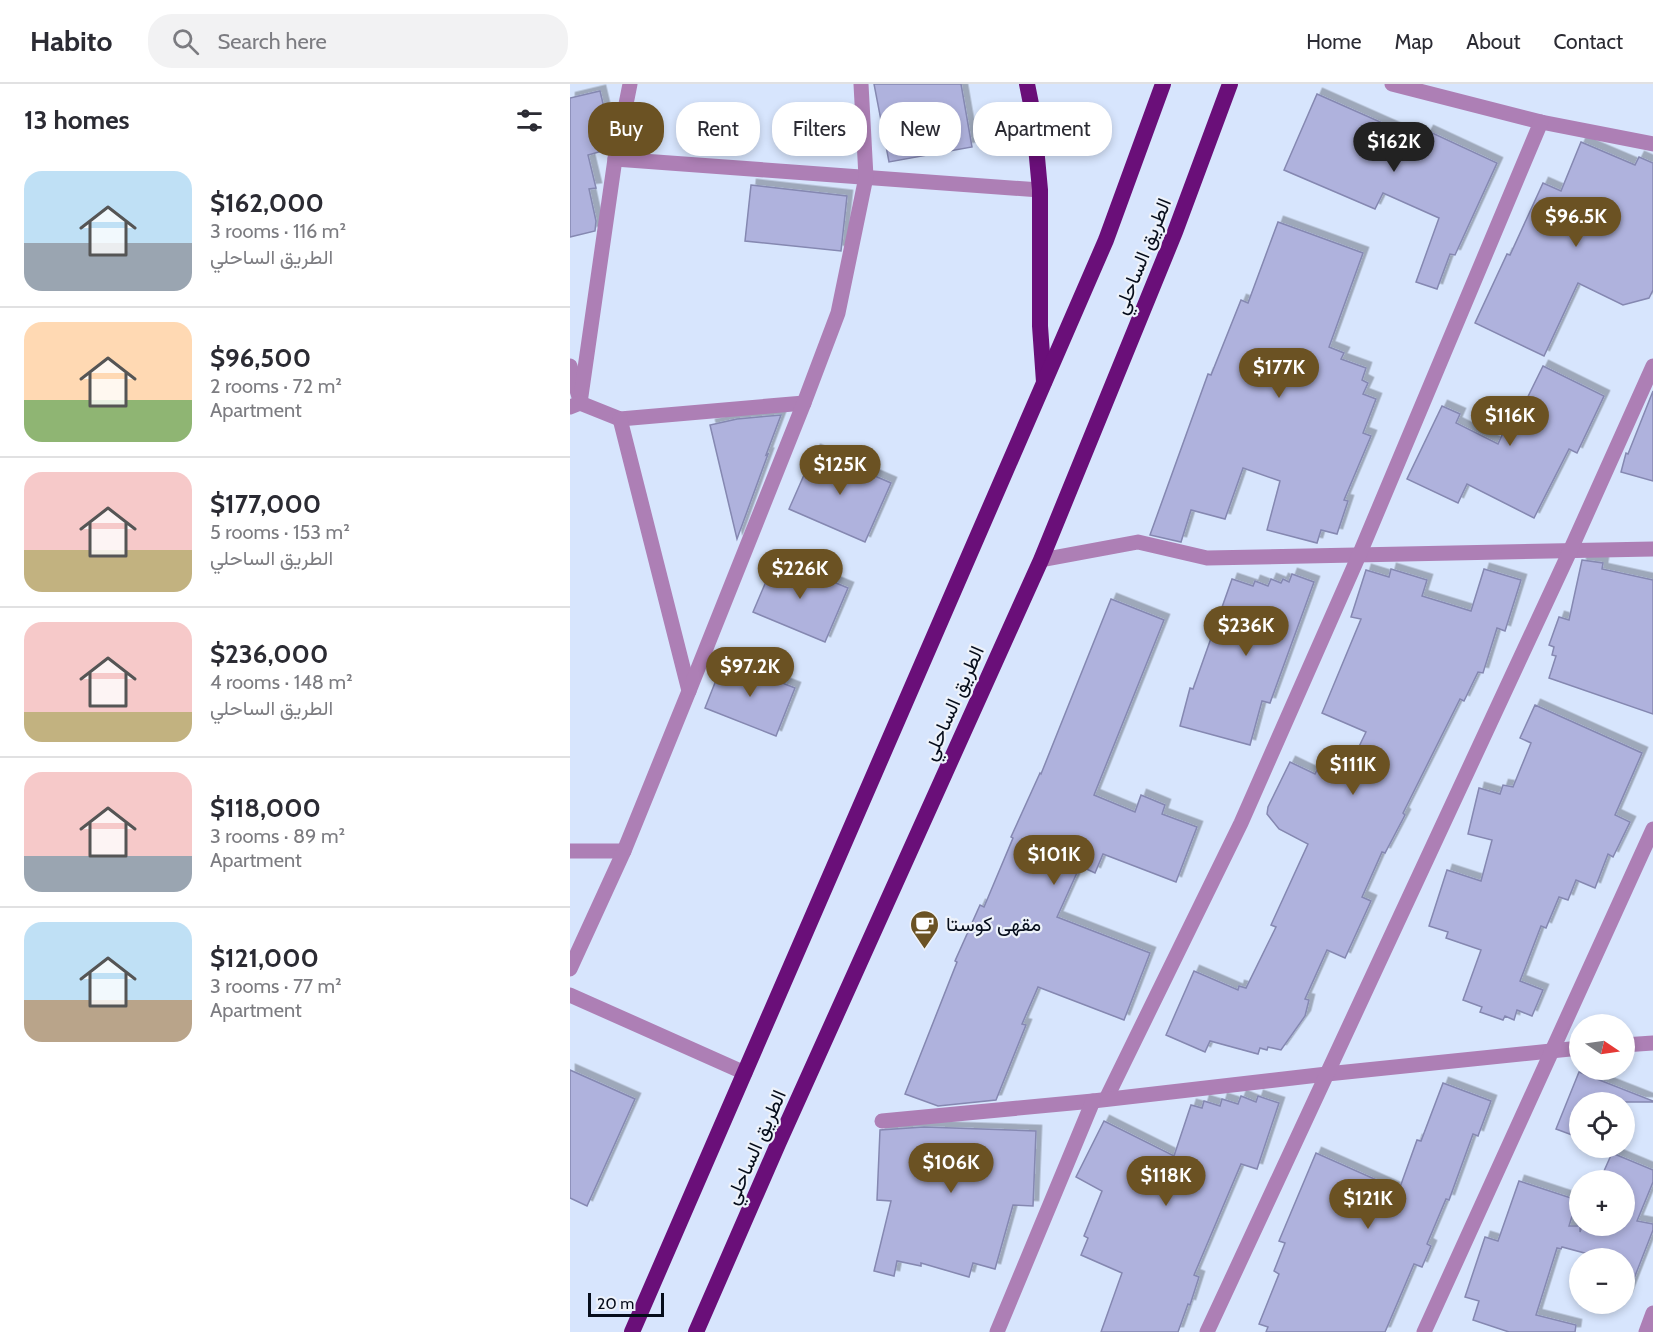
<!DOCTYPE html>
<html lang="en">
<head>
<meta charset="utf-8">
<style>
	body { margin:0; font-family:Cabin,Vazirmatn,sans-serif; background:#f2f2f3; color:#2b2b33; height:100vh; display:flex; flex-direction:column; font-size:22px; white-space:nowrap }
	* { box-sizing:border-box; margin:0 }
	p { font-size:20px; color:#7c7c81 }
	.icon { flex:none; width:33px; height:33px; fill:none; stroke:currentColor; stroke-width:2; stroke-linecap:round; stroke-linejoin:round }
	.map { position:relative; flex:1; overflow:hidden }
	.drawer { display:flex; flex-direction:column; background:#fff; width:570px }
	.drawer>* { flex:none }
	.banner { position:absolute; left:18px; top:18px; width:570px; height:54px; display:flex; gap:12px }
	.needle { width:39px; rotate:103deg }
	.fabs { position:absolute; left:999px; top:930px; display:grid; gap:12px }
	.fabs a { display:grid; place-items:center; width:66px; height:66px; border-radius:50%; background:#fff; box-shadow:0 3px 9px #0003; font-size:30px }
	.scale { position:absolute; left:18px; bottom:15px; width:76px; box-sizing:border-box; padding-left:6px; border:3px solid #060d1b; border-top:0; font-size:16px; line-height:21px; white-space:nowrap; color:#060d1b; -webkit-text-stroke:4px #edf2fa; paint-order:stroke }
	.price { position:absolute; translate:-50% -51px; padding:0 14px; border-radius:21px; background:#6b5223; color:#fff; font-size:20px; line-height:39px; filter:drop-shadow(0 2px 3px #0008) }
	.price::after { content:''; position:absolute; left:50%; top:36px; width:18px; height:14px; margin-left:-9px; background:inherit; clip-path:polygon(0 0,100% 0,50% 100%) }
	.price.current { background:#222; color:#fff }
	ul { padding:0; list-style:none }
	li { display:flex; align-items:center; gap:18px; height:150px; padding:0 24px }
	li+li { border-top:2px solid #e1e1e2 }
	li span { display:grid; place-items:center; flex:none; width:168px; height:120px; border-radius:18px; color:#555 }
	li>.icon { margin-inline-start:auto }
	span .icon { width:72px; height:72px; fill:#fffc; stroke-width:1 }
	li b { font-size:26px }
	h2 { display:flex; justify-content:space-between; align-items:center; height:72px; padding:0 24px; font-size:26px }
	.tag { padding:0 21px; border-radius:24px; background:#fff; box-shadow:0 3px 9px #0003; font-size:21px; line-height:54px }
	.tag.current { background:#6b5223; color:#fff }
	header { display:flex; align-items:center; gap:36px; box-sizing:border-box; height:84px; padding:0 30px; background:#fff; border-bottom:2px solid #e1e1e2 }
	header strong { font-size:28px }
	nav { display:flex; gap:33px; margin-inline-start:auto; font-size:21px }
	.search { width:420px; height:54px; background:#f2f2f3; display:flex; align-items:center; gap:15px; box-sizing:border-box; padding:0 21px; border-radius:24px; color:#7c7c81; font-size:22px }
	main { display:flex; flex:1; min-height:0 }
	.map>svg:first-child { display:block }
	.building { fill:#afb2dd; stroke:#8588b1; stroke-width:1.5; filter:url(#shadow) }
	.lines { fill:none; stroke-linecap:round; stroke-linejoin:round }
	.minor { stroke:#ad7fb5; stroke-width:15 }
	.trunk { stroke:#6a0f79; stroke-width:16 }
	.labels { text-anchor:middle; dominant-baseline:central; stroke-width:4.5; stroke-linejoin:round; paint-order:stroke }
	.street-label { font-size:20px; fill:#060d1b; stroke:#edf2fa }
	.poi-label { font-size:20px; fill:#060d1b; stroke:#edf2fa; text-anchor:start }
</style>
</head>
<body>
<header>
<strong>Habito</strong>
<div class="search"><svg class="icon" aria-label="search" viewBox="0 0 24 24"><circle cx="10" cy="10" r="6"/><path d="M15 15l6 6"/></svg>Search here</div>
<nav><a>Home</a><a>Map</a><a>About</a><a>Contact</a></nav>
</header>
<main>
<section class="drawer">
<h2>13 homes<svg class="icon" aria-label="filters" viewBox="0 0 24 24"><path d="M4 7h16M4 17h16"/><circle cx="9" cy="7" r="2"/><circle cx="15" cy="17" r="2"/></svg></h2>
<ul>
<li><span style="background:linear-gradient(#bfe0f5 60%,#9aa5b1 0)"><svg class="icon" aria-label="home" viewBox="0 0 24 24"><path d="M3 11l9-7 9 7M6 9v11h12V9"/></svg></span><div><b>$162,000</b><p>3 rooms · 116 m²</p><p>الطريق الساحلي</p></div></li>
<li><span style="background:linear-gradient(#ffd9b3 65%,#8fb573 0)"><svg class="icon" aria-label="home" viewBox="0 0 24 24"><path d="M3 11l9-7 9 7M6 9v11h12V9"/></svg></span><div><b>$96,500</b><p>2 rooms · 72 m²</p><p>Apartment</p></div></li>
<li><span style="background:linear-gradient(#f6c9c9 65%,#c2b280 0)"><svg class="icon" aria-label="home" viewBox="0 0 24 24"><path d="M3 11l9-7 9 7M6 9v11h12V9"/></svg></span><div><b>$177,000</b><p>5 rooms · 153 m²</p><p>الطريق الساحلي</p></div></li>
<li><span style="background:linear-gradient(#f6c9c9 75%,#c2b280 0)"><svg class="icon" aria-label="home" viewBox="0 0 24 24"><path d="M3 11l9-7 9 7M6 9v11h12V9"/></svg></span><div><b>$236,000</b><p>4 rooms · 148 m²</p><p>الطريق الساحلي</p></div></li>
<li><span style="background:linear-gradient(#f6c9c9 70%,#9aa5b1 0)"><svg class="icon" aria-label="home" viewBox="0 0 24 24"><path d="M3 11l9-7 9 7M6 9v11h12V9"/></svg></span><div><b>$118,000</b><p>3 rooms · 89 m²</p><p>Apartment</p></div></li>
<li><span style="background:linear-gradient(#bfe0f5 65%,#b9a48a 0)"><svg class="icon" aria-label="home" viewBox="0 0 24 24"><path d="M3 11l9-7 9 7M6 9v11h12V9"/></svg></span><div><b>$121,000</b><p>3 rooms · 77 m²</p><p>Apartment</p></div></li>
</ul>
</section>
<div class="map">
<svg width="1083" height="1248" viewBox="0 0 1083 1248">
	<defs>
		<filter id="shadow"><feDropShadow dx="5.5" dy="-5.5" stdDeviation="0" flood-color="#0004"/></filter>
	</defs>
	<rect width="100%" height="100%" fill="#d7e5fd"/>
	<g class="building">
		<polygon points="304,0 391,0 402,63 319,78"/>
		<polygon points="30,7 40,49 33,51 36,66 18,71 26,104 19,105 26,137 25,147 0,153 0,14"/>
		<polygon points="747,10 853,57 858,47 927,79 885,171 880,170 867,205 846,198 869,134 813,109 805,125 714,86"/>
		<polygon points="1011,58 1065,81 1069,73 1083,79 1083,206 1079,214 1053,221 1008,199 974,272 905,239 937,170 940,171 973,99 991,107"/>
		<polygon points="181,101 277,112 271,167 175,157"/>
		<polygon points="708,138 793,169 759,263 774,269 771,275 796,284 792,296 798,299 793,310 806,315 793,349 801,352 774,416 778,417 767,450 751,446 747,459 697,446 710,397 673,384 655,435 621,426 611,458 580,451 638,290 641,291 671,216 678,219"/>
		<polygon points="973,282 1034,312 1007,369 999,365 964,434 897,400 888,419 837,395 872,322 890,330 886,339 928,360 937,340 943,343"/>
		<polygon points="1083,307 1083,397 1051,388 1056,369 1058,370"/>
		<polygon points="211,331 196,371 198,370 167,455 140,341 167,335"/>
		<polygon points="245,366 321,399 295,458 219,425"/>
		<polygon points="206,474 278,504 255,558 183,528"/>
		<polygon points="1012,476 1033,479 1032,485 1083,496 1083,630 979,594 986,572 982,571 984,563 979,561 989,533 999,536"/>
		<polygon points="821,485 857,496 852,512 901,527 914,485 951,496 935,547 927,544 913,589 908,588 894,617 890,615 833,729 835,731 815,769 812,768 792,813 801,817 775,874 757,866 735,915 739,916 735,932 711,966 698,963 697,966 690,964 688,970 640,957 635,968 596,951 624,887 668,906 669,902 676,904 706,843 701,841 738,760 709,745 697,730 698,723 720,678 745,690 747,686 772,698 796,648 752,629 791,535 781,533 796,486 819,493"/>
		<polygon points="722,490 744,498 700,619 692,617 680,661 610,642 620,604 623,605 662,495 683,502 685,497 698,502 701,495 711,499 713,495 719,498"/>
		<polygon points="541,515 594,536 524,711 565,728 571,711 595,721 592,730 627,743 606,798 533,770 525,789 510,782 487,833 580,869 554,936 468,903 452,940 456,941 426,1016 368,1022 335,1010 387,878 385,877 410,821 414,823 443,754 441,753 470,689 471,690"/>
		<polygon points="154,576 225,604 206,652 135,624"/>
		<polygon points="965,621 1072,669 1045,731 1060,738 1043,773 1038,770 1025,804 1006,796 998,816 989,813 976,844 971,842 950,897 973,906 962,932 947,926 944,936 935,932 933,936 910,928 912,923 893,916 911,866 876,854 878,848 859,842 877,786 911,797 922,756 898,750 909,704 930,710 933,701 943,703 961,659 950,654"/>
		<polygon points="0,986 65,1015 17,1122 0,1114"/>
		<polygon points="1009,988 1083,1017 1083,1018 1010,1018 1010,1054 986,1045"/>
		<polygon points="873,999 921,1017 908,1052 903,1050 879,1116 876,1115 857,1160 861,1162 852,1183 844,1180 815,1248 696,1248 698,1243 689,1240 709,1190 704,1187 715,1159 709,1157 746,1069 829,1106 847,1056 851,1057"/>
		<polygon points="671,1012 686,1018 688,1012 709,1019 687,1085 671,1080 624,1191 629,1193 620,1221 618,1220 608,1248 531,1248 552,1189 511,1171 518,1154 514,1152 532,1107 506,1093 534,1037 604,1072 621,1021 632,1024 634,1017 650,1022 652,1015 668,1020"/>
		<polygon points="354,1043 466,1047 463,1122 443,1121 425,1185 403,1179 399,1193 351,1179 351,1182 327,1177 324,1192 304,1187 321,1117 307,1116 310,1046"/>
		<polygon points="1042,1069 1083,1086 1083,1098 1067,1137 1083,1140 1083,1146 1056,1215 1054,1174 1033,1174 992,1163 991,1165 987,1164 966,1231 1006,1241 1005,1248 939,1248 903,1236 909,1217 895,1213 915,1153 928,1157 949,1097 1007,1116 999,1142 1010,1142 1010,1148 1012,1142 1054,1142 1054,1096 1030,1096"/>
	</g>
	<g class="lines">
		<g class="minor">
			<polyline points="822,0 971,38 1083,60"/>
			<polyline points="45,75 470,106"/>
			<polyline points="0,282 9,313"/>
			<polyline points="10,319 45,75 60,0"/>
			<polyline points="0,323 10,319 50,335 234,319"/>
			<polyline points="50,335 119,607"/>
			<polyline points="471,476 568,458 637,474 1083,465"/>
			<polyline points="0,767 54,767"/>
			<polyline points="0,885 54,767 119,607 234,319 268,229 296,93 291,0"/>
			<polyline points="0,911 175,989"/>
			<polyline points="1054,961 1083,959"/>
			<polyline points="536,1015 671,739 790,469 971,38"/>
			<polyline points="312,1037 523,1017 757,990 1010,964"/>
			<polyline points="427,1248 523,1017"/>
			<polyline points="637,1248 1000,467 1083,282"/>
			<polyline points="854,1248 1083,745"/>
			<polyline points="1076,1248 1083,1229"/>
		</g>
		<g class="trunk">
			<polyline points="457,0 463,30 470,106 470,242 474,298"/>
			<polyline points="62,1248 536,156 593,0"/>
			<polyline points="126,1248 208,1060 471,476 605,148 660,0"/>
		</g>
	</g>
	<defs>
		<symbol id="cafe-pin" viewBox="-11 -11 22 30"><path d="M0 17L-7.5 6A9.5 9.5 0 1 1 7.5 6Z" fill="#6b5223" stroke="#edf2fa"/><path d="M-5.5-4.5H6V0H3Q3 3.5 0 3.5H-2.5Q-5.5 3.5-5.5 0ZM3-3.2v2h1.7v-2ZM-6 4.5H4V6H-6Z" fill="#fff"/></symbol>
	</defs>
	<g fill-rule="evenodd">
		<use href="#cafe-pin" x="338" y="824" width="33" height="45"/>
	</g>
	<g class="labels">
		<g class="street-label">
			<text transform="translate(572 172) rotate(-68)">الطريق الساحلي</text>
			<text transform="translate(383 619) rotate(-66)">الطريق الساحلي</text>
			<text transform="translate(185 1063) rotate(-66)">الطريق الساحلي</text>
		</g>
		<g class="poi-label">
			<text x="376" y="840">مقهى كوستا</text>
		</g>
	</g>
</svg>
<div class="fabs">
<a><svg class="needle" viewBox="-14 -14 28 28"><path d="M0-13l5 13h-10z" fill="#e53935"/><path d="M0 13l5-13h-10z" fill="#7c7c81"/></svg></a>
<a><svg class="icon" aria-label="locate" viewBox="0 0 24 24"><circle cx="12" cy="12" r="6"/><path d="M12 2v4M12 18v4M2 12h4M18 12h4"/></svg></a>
<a>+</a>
<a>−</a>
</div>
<div class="scale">20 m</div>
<b class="price current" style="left:824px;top:89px">$162K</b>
<b class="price" style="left:1006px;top:164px">$96.5K</b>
<b class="price" style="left:709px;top:315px">$177K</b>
<b class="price" style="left:940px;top:363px">$116K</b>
<b class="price" style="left:270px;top:412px">$125K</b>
<b class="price" style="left:230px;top:516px">$226K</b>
<b class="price" style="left:676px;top:573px">$236K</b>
<b class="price" style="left:180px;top:614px">$97.2K</b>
<b class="price" style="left:783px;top:712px">$111K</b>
<b class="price" style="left:484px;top:802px">$101K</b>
<b class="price" style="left:381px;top:1110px">$106K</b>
<b class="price" style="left:596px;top:1123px">$118K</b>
<b class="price" style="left:798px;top:1146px">$121K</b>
<div class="banner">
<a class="tag current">Buy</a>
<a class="tag">Rent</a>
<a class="tag">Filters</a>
<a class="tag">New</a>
<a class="tag">Apartment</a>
</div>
</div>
</main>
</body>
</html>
